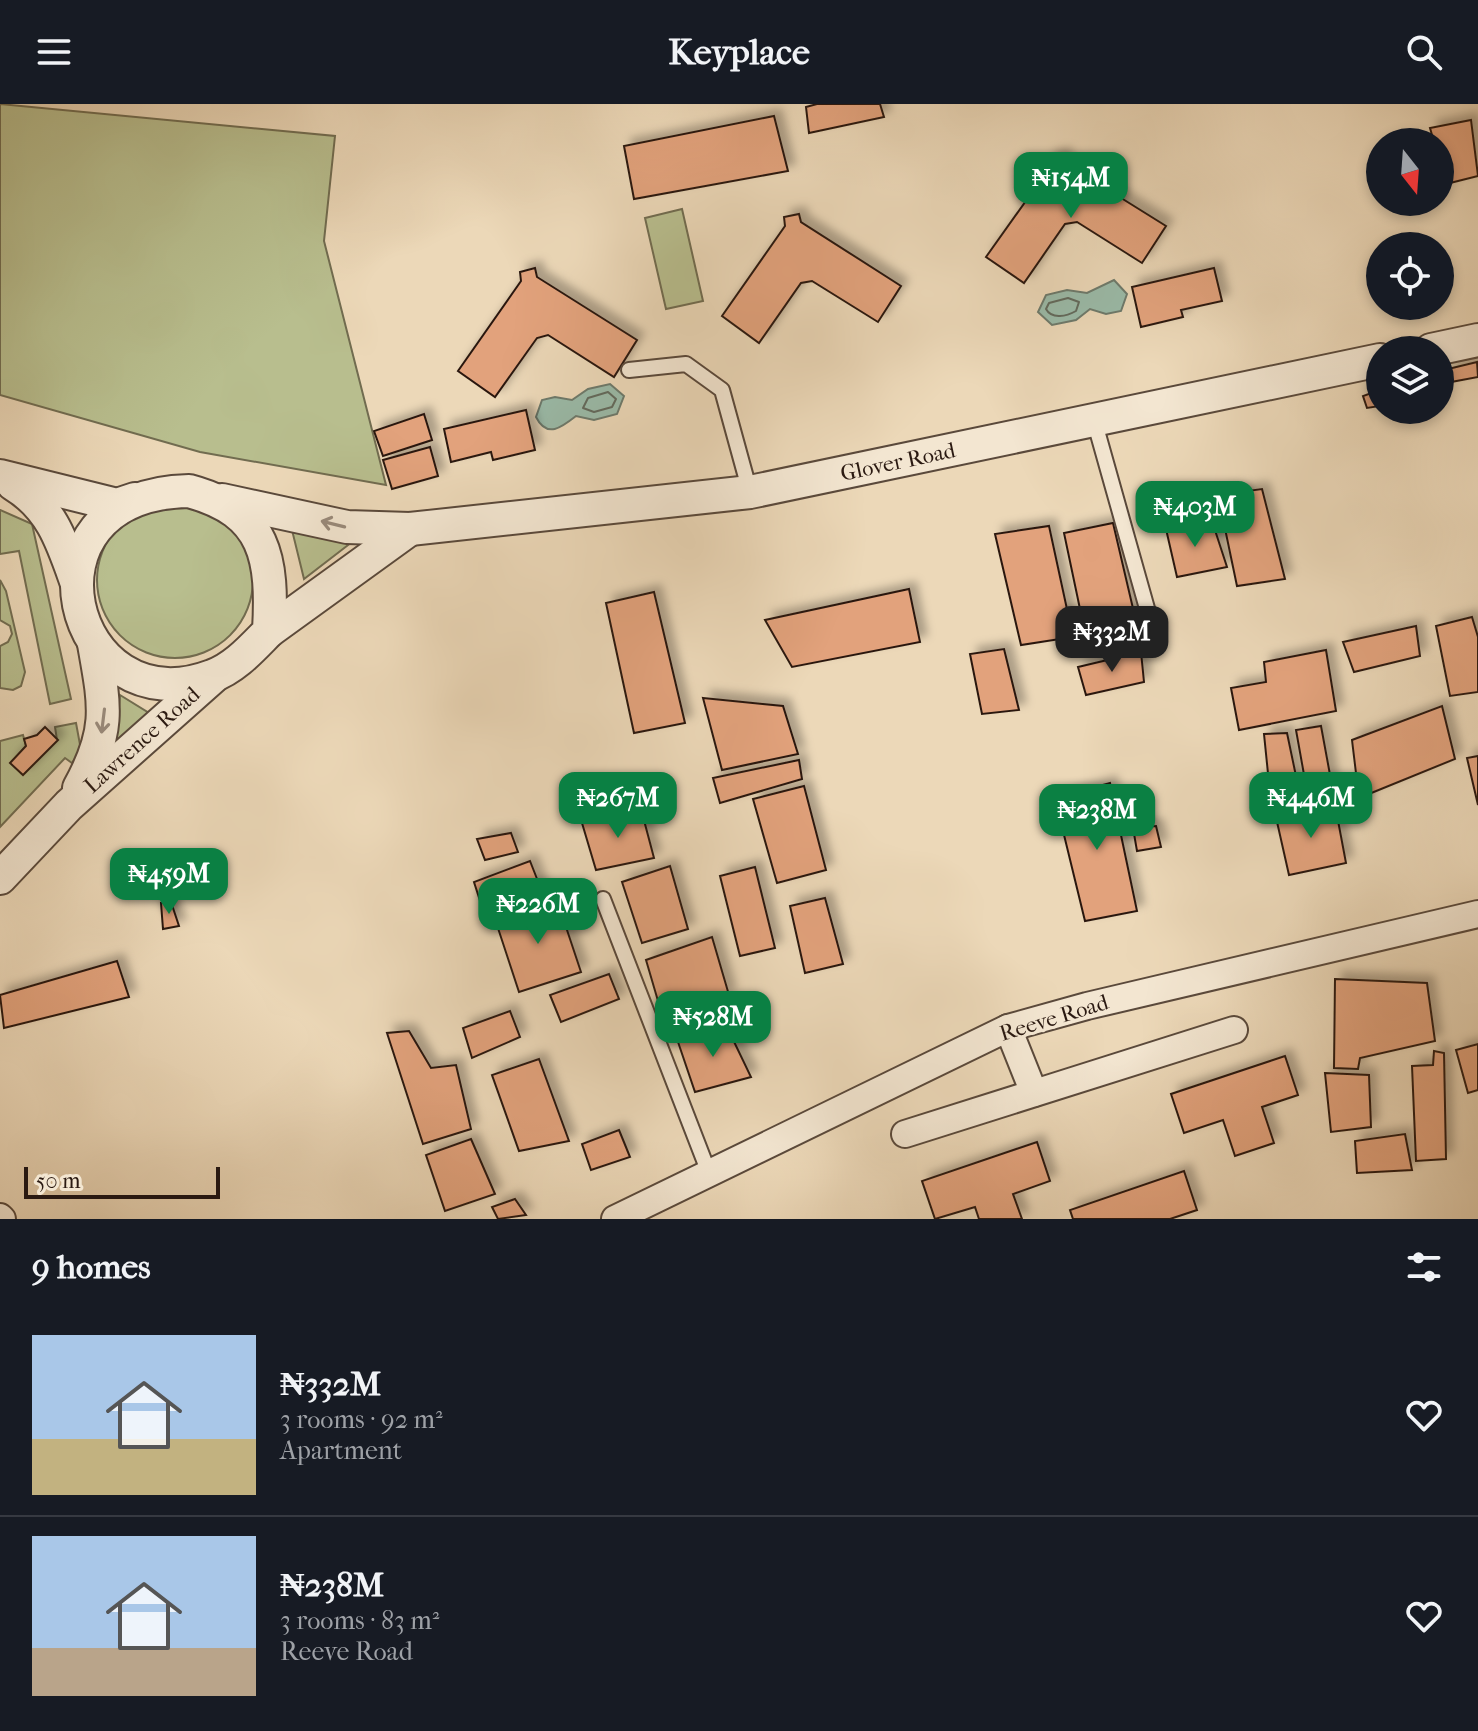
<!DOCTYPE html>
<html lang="en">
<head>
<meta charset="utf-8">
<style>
	body { margin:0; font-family:"IM FELL French Canon",serif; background:#20242c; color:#f1f3f6; height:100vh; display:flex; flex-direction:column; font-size:30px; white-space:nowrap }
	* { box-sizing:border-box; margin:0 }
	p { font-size:26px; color:#9ea1a6 }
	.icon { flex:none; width:44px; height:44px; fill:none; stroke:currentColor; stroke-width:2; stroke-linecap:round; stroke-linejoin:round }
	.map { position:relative; height:1115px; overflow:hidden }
	.side { display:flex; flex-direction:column; background:#171b24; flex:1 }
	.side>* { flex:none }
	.needle { width:52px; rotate:163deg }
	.controls { position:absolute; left:1366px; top:24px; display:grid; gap:16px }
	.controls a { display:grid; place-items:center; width:88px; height:88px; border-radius:50%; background:#171b24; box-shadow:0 4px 12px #0003; font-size:40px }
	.scale { position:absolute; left:24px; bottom:20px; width:196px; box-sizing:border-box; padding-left:8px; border:4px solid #2a1911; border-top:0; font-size:22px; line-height:28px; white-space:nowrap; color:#2a1911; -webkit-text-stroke:6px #f3e6d1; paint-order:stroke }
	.price { position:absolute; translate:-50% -68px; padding:0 18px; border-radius:16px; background:#0b8043; color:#fff; font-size:26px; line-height:52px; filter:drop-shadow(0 2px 4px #0008) }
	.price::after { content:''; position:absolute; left:50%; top:48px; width:24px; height:18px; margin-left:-12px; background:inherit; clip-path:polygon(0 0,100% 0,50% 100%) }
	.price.on { background:#222; color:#fff }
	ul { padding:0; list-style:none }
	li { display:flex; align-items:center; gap:24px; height:200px; padding:0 32px }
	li+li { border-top:2px solid #363941 }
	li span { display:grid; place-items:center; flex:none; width:224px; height:160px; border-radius:0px; color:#555 }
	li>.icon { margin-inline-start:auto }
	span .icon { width:96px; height:96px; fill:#fffc; stroke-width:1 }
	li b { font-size:34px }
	h2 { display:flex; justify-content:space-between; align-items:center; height:96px; padding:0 32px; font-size:34px }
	header { display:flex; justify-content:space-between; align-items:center; height:104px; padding:0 32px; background:#171b24; font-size:36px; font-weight:700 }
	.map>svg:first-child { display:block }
	.green { fill:#b8be8e; stroke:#716c50; stroke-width:2 }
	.water { fill:#9abba9; stroke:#6d7a6c; stroke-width:2 }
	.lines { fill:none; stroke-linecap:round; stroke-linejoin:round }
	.shore { stroke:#626a5d; stroke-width:2 }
	.building { fill:#e2a27c; stroke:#2a1911; stroke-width:2; filter:url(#shadow) }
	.service-casing { stroke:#5a493b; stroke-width:18 }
	.minor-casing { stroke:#5a493b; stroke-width:30 }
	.tertiary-casing { stroke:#5a493b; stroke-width:36 }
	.service { stroke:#f3e6d1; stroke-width:14 }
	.minor { stroke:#f3e6d1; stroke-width:26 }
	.tertiary { stroke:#f3e6d1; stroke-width:32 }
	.oneway { stroke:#998a7b }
	.labels { text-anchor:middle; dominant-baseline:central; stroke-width:6; stroke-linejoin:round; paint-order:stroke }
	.street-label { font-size:22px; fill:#2a1911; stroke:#f3e6d1 }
</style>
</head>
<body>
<header><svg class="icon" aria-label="menu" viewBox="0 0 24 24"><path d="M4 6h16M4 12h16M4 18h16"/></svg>Keyplace<svg class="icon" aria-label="search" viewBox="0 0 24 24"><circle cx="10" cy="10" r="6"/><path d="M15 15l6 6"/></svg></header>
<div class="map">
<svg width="1478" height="1115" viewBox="0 0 1478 1115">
	<defs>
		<filter id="shadow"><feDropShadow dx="7" dy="-7" stdDeviation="4" flood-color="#0004"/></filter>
	</defs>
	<rect width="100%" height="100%" fill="#ecd8b8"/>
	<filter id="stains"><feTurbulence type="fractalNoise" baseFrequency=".0025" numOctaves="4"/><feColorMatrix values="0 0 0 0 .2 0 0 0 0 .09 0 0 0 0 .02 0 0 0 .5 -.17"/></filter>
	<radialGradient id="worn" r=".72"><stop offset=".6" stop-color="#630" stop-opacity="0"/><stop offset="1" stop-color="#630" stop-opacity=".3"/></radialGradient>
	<g class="green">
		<polygon points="0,0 335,32 324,137 386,381 200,348 0,291"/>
		<polygon points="682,105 703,197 666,205 645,114"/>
		<circle cx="175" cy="476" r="78"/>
		<polygon points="0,406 32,420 71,595 50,600 19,447 0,450"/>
		<polygon points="291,422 352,438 304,475"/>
		<polygon points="0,476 6,487 25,568 21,582 13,586 0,584 0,542 8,538 12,530 10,522 0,516"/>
		<polygon points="120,591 149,609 116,640"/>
		<polygon points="76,619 81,646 72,659 65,654 0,723 0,637 23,631 26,642 11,659 57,636 55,623"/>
	</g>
	<g class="water">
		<polygon points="1114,176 1127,190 1121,207 1106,210 1090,205 1076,216 1052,221 1038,208 1046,191 1067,186 1087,189"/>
		<path d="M 610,280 L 624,292 L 617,310 L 594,316 L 576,312 C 562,323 547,335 536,313 L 542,296 L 555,293 L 572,296 L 588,285 Z"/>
	</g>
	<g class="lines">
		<g class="shore">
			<path d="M 1068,194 L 1079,198 L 1076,207 C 1067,212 1052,216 1046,205 L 1049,199 Z"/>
			<polygon points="608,288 616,295 612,303 594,308 583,304 588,294"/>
		</g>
	</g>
	<g class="building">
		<polygon points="817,0 880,0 884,13 809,29 806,3"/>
		<polygon points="774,12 788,67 634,95 624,42"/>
		<polygon points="1471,16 1478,72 1446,80 1440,59 1440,38 1434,38 1430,24"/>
		<polygon points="1064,51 1065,59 1166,122 1142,159 1077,118 1065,120 1024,179 986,153 1050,63 1048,54"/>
		<polygon points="799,110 801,118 901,182 878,218 812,177 801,179 759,239 722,212 785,122 784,113"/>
		<polygon points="535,164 537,173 637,236 614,273 548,231 537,234 495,293 458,267 521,177 520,168"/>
		<polygon points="1214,164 1222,197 1181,206 1183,213 1141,223 1132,183"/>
		<polygon points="1477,258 1478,273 1451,278 1448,265"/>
		<polygon points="1380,286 1380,302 1367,304 1363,292"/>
		<polygon points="526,306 535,346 493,356 491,348 451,358 444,325"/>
		<polygon points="424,310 432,336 383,352 374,327"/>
		<polygon points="430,343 438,372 392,385 383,356"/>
		<polygon points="1262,385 1285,475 1237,482 1218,391"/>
		<polygon points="1212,417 1227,463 1177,473 1166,425"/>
		<polygon points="1113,419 1135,513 1084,524 1064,429"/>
		<polygon points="1049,422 1073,533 1021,541 995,430"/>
		<polygon points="909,485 920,538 792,563 765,516"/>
		<polygon points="654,488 685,619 634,629 606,499"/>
		<polygon points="1472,513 1478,533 1478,588 1450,592 1436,522"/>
		<polygon points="1416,522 1420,552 1354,568 1343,538"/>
		<polygon points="1004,545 1019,606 982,610 970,550"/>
		<polygon points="1326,546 1336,607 1239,626 1231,584 1266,578 1264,558"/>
		<polygon points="1141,548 1144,578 1086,591 1078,563"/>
		<polygon points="703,594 783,602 798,650 722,666"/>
		<polygon points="1442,602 1455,655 1359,694 1352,636"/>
		<polygon points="1321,622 1333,687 1308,693 1296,626"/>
		<polygon points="45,623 58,636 23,671 10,659 26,642 24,635 37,631"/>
		<polygon points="1287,629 1301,696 1271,699 1264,630"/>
		<polygon points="1478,652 1478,701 1467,654"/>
		<polygon points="799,656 802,675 720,699 713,674"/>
		<polygon points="1110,679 1137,807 1085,817 1055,694"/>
		<polygon points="804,682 826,766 777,779 753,695"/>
		<polygon points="641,705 654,754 596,766 582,719"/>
		<polygon points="1336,706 1346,759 1289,771 1275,709"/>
		<polygon points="1156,722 1161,743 1137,747 1133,724"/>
		<polygon points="511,729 518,748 485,756 477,735"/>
		<polygon points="530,757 541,785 482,803 474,778"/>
		<polygon points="670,762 688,825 642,839 622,778"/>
		<polygon points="755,763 775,844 740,852 720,772"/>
		<polygon points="825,794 843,860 805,869 790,802"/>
		<polygon points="557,796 581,868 519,888 495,815"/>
		<polygon points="171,798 179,822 163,825 161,799"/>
		<polygon points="712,833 729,891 663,914 646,856"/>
		<polygon points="117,857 129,893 4,924 0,891"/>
		<polygon points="609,870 619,895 561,918 550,891"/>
		<polygon points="1335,875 1427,879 1435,937 1360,954 1358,965 1334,964"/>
		<polygon points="510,907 520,933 472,954 463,924"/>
		<polygon points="726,921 751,973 695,988 677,935"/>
		<polygon points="409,927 431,964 456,961 471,1025 423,1040 387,929"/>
		<polygon points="1478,940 1478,986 1468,989 1456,946"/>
		<polygon points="1434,947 1444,949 1446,1055 1416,1057 1412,962 1433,961"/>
		<polygon points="1285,952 1298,991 1262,1003 1274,1039 1235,1052 1223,1016 1184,1029 1171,990"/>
		<polygon points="539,955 569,1037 519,1047 492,971"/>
		<polygon points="1325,969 1369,971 1371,1023 1331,1028"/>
		<polygon points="619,1026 630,1053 591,1066 582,1040"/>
		<polygon points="1405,1030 1412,1066 1357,1069 1355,1037"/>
		<polygon points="471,1035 495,1090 445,1107 426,1051"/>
		<polygon points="1037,1038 1050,1077 1013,1090 1022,1115 979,1115 975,1103 935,1115 922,1077"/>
		<polygon points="1184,1067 1197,1106 1170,1115 1073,1115 1070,1106"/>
		<polygon points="515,1095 526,1111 498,1115 492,1103"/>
	</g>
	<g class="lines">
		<defs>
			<g id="service">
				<polyline points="629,266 686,260 722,286 750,388"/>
				<polyline points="1094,316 1157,540"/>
				<polyline points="603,795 709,1069"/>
			</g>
			<g id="minor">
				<polyline points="1008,924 1034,989"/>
				<polyline points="905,1030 1234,926"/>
				<polyline points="0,1113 2,1115"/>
				<polyline points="615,1115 1008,924 1087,902 1478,810"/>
			</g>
			<g id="tertiary">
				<polyline points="1431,246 1478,236"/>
				<polyline points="0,372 117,401 135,395"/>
				<path d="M 13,380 C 51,403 62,437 76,477"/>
				<path d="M 189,387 C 267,408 273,455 269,527 C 253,543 235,564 212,572 C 69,626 8,390 189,387 Z"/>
				<polyline points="222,396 347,423 410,425 750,388 1380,256"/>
				<polyline points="269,527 410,425"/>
				<path d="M 79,684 C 111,626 105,602 94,540"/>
				<polyline points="0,774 69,701 213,573"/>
			</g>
		</defs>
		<use href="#service" class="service-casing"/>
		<use href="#minor" class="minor-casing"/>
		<use href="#tertiary" class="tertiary-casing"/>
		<use href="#service" class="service"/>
		<use href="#minor" class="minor"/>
		<use href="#tertiary" class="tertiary"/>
	</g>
	<defs><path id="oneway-shaft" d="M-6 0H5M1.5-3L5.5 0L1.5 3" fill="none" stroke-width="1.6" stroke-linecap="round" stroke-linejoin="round" transform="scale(2)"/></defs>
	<g class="oneway">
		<use href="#oneway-shaft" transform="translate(333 420) rotate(-166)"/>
		<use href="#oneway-shaft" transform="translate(103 617) rotate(97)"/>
	</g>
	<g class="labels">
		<g class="street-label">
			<text transform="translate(898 358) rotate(-12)">Glover Road</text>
			<text transform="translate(142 636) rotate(-42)">Lawrence Road</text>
			<text transform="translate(1054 914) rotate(-17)">Reeve Road</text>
		</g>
	</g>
	<rect width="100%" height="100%" filter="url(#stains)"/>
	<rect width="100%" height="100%" fill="url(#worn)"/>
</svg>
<div class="controls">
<a><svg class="needle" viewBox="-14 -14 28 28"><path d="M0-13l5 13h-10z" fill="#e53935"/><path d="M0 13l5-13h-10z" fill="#9ea1a6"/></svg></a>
<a><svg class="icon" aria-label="locate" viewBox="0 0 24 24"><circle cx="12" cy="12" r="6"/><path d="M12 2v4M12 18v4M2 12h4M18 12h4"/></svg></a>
<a><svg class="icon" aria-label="layers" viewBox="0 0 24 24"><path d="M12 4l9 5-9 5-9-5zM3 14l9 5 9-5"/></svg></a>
</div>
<div class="scale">50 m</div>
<b class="price" style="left:1071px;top:116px">₦154M</b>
<b class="price" style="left:1195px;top:445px">₦403M</b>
<b class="price on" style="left:1112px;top:570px">₦332M</b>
<b class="price" style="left:618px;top:736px">₦267M</b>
<b class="price" style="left:1311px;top:736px">₦446M</b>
<b class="price" style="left:1097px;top:748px">₦238M</b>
<b class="price" style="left:169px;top:812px">₦459M</b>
<b class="price" style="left:538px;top:842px">₦226M</b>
<b class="price" style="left:713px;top:955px">₦528M</b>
</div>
<section class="side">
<h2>9 homes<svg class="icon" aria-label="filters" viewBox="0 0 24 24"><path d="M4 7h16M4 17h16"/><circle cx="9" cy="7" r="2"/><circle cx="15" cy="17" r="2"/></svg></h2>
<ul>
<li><span style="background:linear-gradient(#a9c7e8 65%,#c2b280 0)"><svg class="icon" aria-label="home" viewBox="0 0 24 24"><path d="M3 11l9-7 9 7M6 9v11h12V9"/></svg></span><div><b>₦332M</b><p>3 rooms · 92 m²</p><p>Apartment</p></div><svg class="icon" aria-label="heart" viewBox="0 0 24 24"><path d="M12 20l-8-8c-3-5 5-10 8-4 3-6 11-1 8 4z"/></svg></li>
<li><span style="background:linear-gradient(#a9c7e8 70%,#b9a48a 0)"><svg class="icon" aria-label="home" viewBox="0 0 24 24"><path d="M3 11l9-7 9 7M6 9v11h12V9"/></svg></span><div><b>₦238M</b><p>3 rooms · 83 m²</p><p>Reeve Road</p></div><svg class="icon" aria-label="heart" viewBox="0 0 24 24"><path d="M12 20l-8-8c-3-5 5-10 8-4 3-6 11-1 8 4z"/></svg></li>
</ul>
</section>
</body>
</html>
